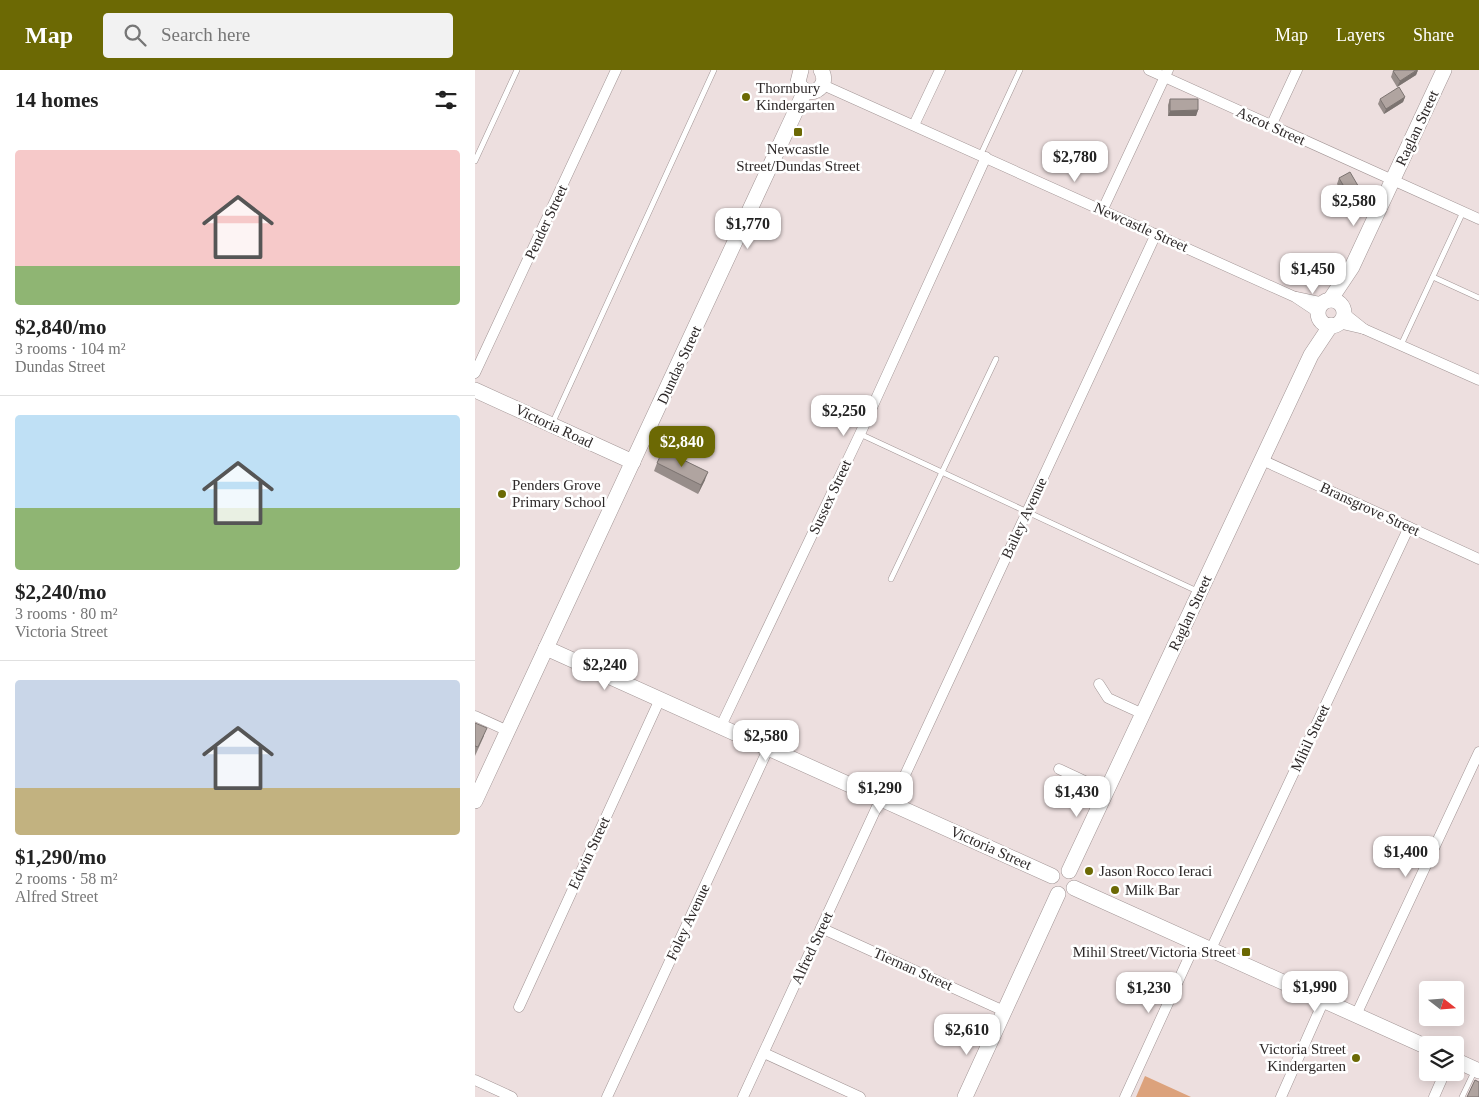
<!DOCTYPE html>
<html lang="en">
<head>
<meta charset="utf-8">
<style>
	body { margin:0; font-family:Georgia,serif; background:#f2f2f2; color:#222; height:100vh; display:flex; flex-direction:column; font-size:19px; white-space:nowrap }
	* { box-sizing:border-box; margin:0 }
	p { font-size:16px; color:#767676 }
	.icon { flex:none; width:28px; height:28px; fill:none; stroke:currentColor; stroke-width:2; stroke-linecap:round; stroke-linejoin:round }
	.map { position:relative; flex:1; overflow:hidden }
	.panel { display:flex; flex-direction:column; background:#fff; width:475px }
	.panel>* { flex:none }
	.needle { width:32px; rotate:107deg }
	.controls { position:absolute; left:944px; top:911px; display:grid; gap:10px }
	.controls a { display:grid; place-items:center; width:45px; height:45px; border-radius:5px; background:#fff; box-shadow:0 2px 12px #0003; font-size:25px }
	.price { position:absolute; translate:-50% -42px; padding:0 11px; border-radius:10px; background:#fff; color:#222; font-size:16px; line-height:32px; filter:drop-shadow(0 1px 2px #0008) }
	.price::after { content:''; position:absolute; left:50%; top:30px; width:15px; height:11px; margin-left:-8px; background:inherit; clip-path:polygon(0 0,100% 0,50% 100%) }
	.price.selected { background:#6c6904; color:#fff }
	ul { padding:0; list-style:none }
	li { display:grid; align-content:center; gap:10px; height:265px; padding:0 15px }
	li+li { border-top:1px solid #e0e0e0 }
	li span { display:grid; place-items:center; height:155px; border-radius:5px; color:#555 }
	li>.icon { margin-inline-start:auto }
	span .icon { width:90px; height:90px; fill:#fffc; stroke-width:1 }
	li b { font-size:21px }
	h2 { display:flex; justify-content:space-between; align-items:center; height:60px; padding:0 15px; font-size:21px }
	header { display:flex; align-items:center; gap:30px; box-sizing:border-box; height:70px; padding:0 25px; background:#6c6904; color:#fff }
	header strong { font-size:24px }
	nav { display:flex; gap:28px; margin-inline-start:auto; font-size:18px }
	.search { width:350px; height:45px; background:#f2f2f2; display:flex; align-items:center; gap:12px; box-sizing:border-box; padding:0 18px; border-radius:5px; color:#767676; font-size:19px }
	main { display:flex; flex:1; min-height:0 }
	.map>svg:first-child { display:block }
	.green { fill:#dca27c }
	.lines { fill:none; stroke-linecap:round; stroke-linejoin:round }
	.lane-casing { stroke:#a19494; stroke-width:6 }
	.street-casing { stroke:#a19494; stroke-width:11 }
	.secondary-casing { stroke:#a19494; stroke-width:16 }
	.lane { stroke:#fff; stroke-width:5 }
	.street { stroke:#fff; stroke-width:10 }
	.secondary { stroke:#fff; stroke-width:15 }
	.wall { fill:#978d8a }
	.shaded-wall { fill:#7b7370 }
	.building { fill:#b0a4a0; stroke:#7b7370 }
	.poi-dot { fill:#6c6904; stroke:#fff; stroke-width:2 }
	.labels { text-anchor:middle; dominant-baseline:central; stroke-width:5; stroke-linejoin:round; paint-order:stroke }
	.poi-label { font-size:15px; fill:#2e2929; stroke:#fff; text-anchor:start }
	.street-label { font-size:15px; fill:#2e2929; stroke:#fff }
</style>
</head>
<body>
<header>
<strong>Map</strong>
<div class="search"><svg class="icon" aria-label="search" viewBox="0 0 24 24"><circle cx="10" cy="10" r="6"/><path d="M15 15l6 6"/></svg>Search here</div>
<nav><a>Map</a><a>Layers</a><a>Share</a></nav>
</header>
<main>
<section class="panel">
<h2>14 homes<svg class="icon" aria-label="filters" viewBox="0 0 24 24"><path d="M4 7h16M4 17h16"/><circle cx="9" cy="7" r="2"/><circle cx="15" cy="17" r="2"/></svg></h2>
<ul>
<li><span style="background:linear-gradient(#f6c9c9 75%,#8fb573 0)"><svg class="icon" aria-label="home" viewBox="0 0 24 24"><path d="M3 11l9-7 9 7M6 9v11h12V9"/></svg></span><div><b>$2,840/mo</b><p>3 rooms · 104 m²</p><p>Dundas Street</p></div></li>
<li><span style="background:linear-gradient(#bfe0f5 60%,#8fb573 0)"><svg class="icon" aria-label="home" viewBox="0 0 24 24"><path d="M3 11l9-7 9 7M6 9v11h12V9"/></svg></span><div><b>$2,240/mo</b><p>3 rooms · 80 m²</p><p>Victoria Street</p></div></li>
<li><span style="background:linear-gradient(#c9d6e8 70%,#c2b280 0)"><svg class="icon" aria-label="home" viewBox="0 0 24 24"><path d="M3 11l9-7 9 7M6 9v11h12V9"/></svg></span><div><b>$1,290/mo</b><p>2 rooms · 58 m²</p><p>Alfred Street</p></div></li>
</ul>
</section>
<div class="map">
<svg width="1004" height="1027" viewBox="0 0 1004 1027">
	<rect width="100%" height="100%" fill="#eddfdf"/>
	<polygon class="green" points="670,1006 716,1027 661,1027"/>
	<g class="lines">
		<defs>
			<g id="lane">
				<polyline points="506,84 545,0"/>
				<polyline points="0,91 42,0"/>
				<polyline points="958,207 1004,228"/>
				<polyline points="926,275 988,142"/>
				<polyline points="77,354 239,0"/>
				<polyline points="385,364 722,521"/>
				<polyline points="416,509 521,289"/>
				<polyline points="987,1027 999,1002"/>
			</g>
			<g id="street">
				<polyline points="674,0 1004,149"/>
				<polyline points="348,15 820,227 844,243"/>
				<polyline points="439,55 465,0"/>
				<polyline points="796,56 822,0"/>
				<polyline points="628,139 693,0"/>
				<polyline points="821,227 849,233"/>
				<polyline points="869,243 889,259"/>
				<polyline points="863,253 889,259 1004,310"/>
				<polyline points="0,303 141,0"/>
				<polyline points="787,390 1004,489"/>
				<polyline points="624,614 633,628 668,644"/>
				<polyline points="0,646 33,661"/>
				<polyline points="246,656 385,364 511,87"/>
				<polyline points="584,699 631,721"/>
				<polyline points="417,733 681,164"/>
				<polyline points="346,858 529,941"/>
				<polyline points="736,879 934,457"/>
				<polyline points="44,937 185,629"/>
				<polyline points="881,945 1004,682"/>
				<polyline points="289,983 385,1027"/>
				<polyline points="0,1010 37,1027"/>
				<polyline points="132,1027 294,677"/>
				<polyline points="268,1027 406,728"/>
				<polyline points="650,1027 721,872"/>
				<polyline points="806,1027 849,930"/>
				<polyline points="959,1027 970,1002"/>
			</g>
			<g id="secondary">
				<path d="M 326,0 L 323,12 C 331,32 357,18 346,0"/>
				<polyline points="855,230 877,197 969,0"/>
				<circle cx="856" cy="243" r="13"/>
				<polyline points="0,320 158,392"/>
				<polyline points="71,578 577,806"/>
				<polyline points="0,731 330,21"/>
				<polyline points="594,801 836,285 856,255"/>
				<polyline points="599,818 952,977"/>
				<polyline points="980,990 1004,1001"/>
				<polyline points="490,1027 583,824"/>
			</g>
		</defs>
		<use href="#lane" class="lane-casing"/>
		<use href="#street" class="street-casing"/>
		<use href="#secondary" class="secondary-casing"/>
		<use href="#lane" class="lane"/>
		<use href="#street" class="street"/>
		<use href="#secondary" class="secondary"/>
	</g>
	<g class="wall">
		<polygon points="943,0 941,5 922,17 916,7 918,1"/>
		<polygon points="930,27 928,32 909,44 903,34 905,29"/>
		<polygon points="695,29 723,40 721,46 693,46 693,35"/>
		<polygon points="864,108 889,126 887,131 876,137 862,114"/>
		<polygon points="182,393 230,410 223,424 179,401"/>
		<polygon points="0,653 9,666 0,686"/>
	</g>
	<g class="shaded-wall">
		<polygon points="943,0 941,5 922,17 925,11"/>
		<polygon points="930,27 928,32 909,44 911,39"/>
		<polygon points="723,40 721,46 693,46 695,41"/>
		<polygon points="889,126 887,131 876,137 878,132"/>
		<polygon points="233,402 230,410 223,424 226,415"/>
	</g>
	<g class="building">
		<polygon points="920,0 942,0 925,11 918,1"/>
		<polygon points="924,17 930,27 911,39 905,29"/>
		<polygon points="695,29 723,29 723,40 695,41"/>
		<polygon points="875,102 889,126 878,132 864,108"/>
		<polygon points="188,380 233,402 226,415 182,393"/>
		<polygon points="0,653 12,658 3,677 0,676"/>
		<polygon points="1000,1010 1004,1012 1004,1027 992,1027"/>
	</g>
	<g class="poi-dot">
		<circle cx="271" cy="27" r="5"/>
		<rect x="318" y="57" width="10" height="10" rx="2.5"/>
		<circle cx="27" cy="424" r="5"/>
		<circle cx="614" cy="801" r="5"/>
		<circle cx="640" cy="820" r="5"/>
		<rect x="766" y="877" width="10" height="10" rx="2.5"/>
		<circle cx="881" cy="988" r="5"/>
	</g>
	<g class="labels">
		<g class="poi-label">
			<text x="281" y="18">Thornbury<tspan x="281" dy="17">Kindergarten</tspan></text>
			<text x="323" y="79" text-anchor="middle">Newcastle<tspan x="323" dy="17">Street/Dundas Street</tspan></text>
			<text x="37" y="415">Penders Grove<tspan x="37" dy="17">Primary School</tspan></text>
			<text x="624" y="801">Jason Rocco Ieraci</text>
			<text x="650" y="820">Milk Bar</text>
			<text x="761" y="882" text-anchor="end">Mihil Street/Victoria Street</text>
			<text x="871" y="979" text-anchor="end">Victoria Street<tspan x="871" dy="17">Kindergarten</tspan></text>
		</g>
		<g class="street-label">
			<text transform="translate(796 56) rotate(24)">Ascot Street</text>
			<text transform="translate(942 58) rotate(-65)">Raglan Street</text>
			<text transform="translate(71 152) rotate(-65)">Pender Street</text>
			<text transform="translate(666 157) rotate(24)">Newcastle Street</text>
			<text transform="translate(204 295) rotate(-65)">Dundas Street</text>
			<text transform="translate(79 356) rotate(25)">Victoria Road</text>
			<text transform="translate(355 427) rotate(-65)">Sussex Street</text>
			<text transform="translate(895 439) rotate(25)">Bransgrove Street</text>
			<text transform="translate(549 448) rotate(-65)">Bailey Avenue</text>
			<text transform="translate(715 543) rotate(-65)">Raglan Street</text>
			<text transform="translate(835 668) rotate(-65)">Mihil Street</text>
			<text transform="translate(516 778) rotate(24)">Victoria Street</text>
			<text transform="translate(114 783) rotate(-65)">Edwin Street</text>
			<text transform="translate(213 852) rotate(-65)">Foley Avenue</text>
			<text transform="translate(337 878) rotate(-65)">Alfred Street</text>
			<text transform="translate(438 899) rotate(24)">Tiernan Street</text>
		</g>
	</g>
</svg>
<div class="controls">
<a><svg class="needle" viewBox="-14 -14 28 28"><path d="M0-13l5 13h-10z" fill="#e53935"/><path d="M0 13l5-13h-10z" fill="#767676"/></svg></a>
<a><svg class="icon" aria-label="layers" viewBox="0 0 24 24"><path d="M12 4l9 5-9 5-9-5zM3 14l9 5 9-5"/></svg></a>
</div>
<b class="price" style="left:600px;top:113px">$2,780</b>
<b class="price" style="left:879px;top:157px">$2,580</b>
<b class="price" style="left:273px;top:180px">$1,770</b>
<b class="price" style="left:838px;top:225px">$1,450</b>
<b class="price" style="left:369px;top:367px">$2,250</b>
<b class="price selected" style="left:207px;top:398px">$2,840</b>
<b class="price" style="left:130px;top:621px">$2,240</b>
<b class="price" style="left:291px;top:692px">$2,580</b>
<b class="price" style="left:405px;top:744px">$1,290</b>
<b class="price" style="left:602px;top:748px">$1,430</b>
<b class="price" style="left:931px;top:808px">$1,400</b>
<b class="price" style="left:840px;top:943px">$1,990</b>
<b class="price" style="left:674px;top:944px">$1,230</b>
<b class="price" style="left:492px;top:986px">$2,610</b>
</div>
</main>
</body>
</html>
